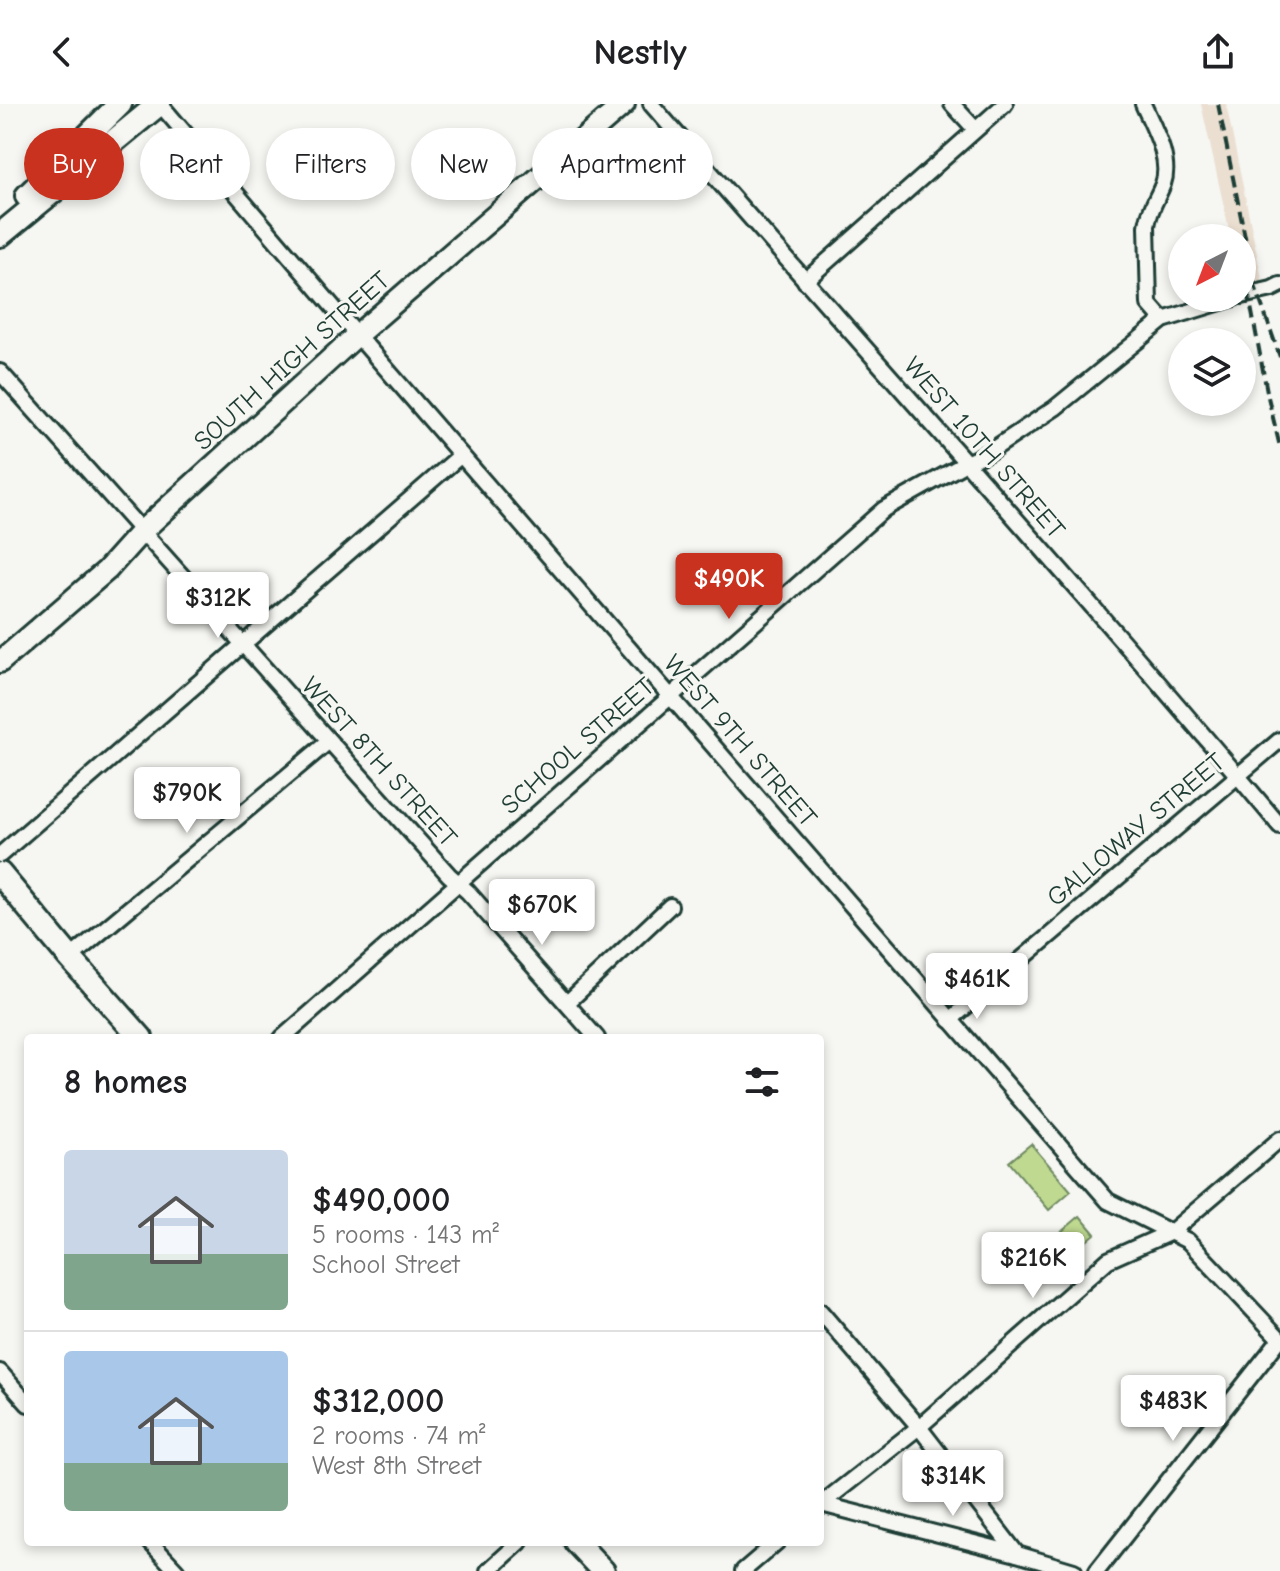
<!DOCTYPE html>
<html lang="en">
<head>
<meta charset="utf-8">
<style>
	body { margin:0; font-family:"Comic Neue",sans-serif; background:#f6f6f6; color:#202124; height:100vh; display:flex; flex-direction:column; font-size:30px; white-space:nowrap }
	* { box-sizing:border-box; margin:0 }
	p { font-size:26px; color:#757577 }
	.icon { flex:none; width:44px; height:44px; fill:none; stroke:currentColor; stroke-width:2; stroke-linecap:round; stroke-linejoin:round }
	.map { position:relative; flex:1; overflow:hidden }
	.panel { position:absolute; left:24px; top:930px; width:800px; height:512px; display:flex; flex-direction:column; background:#fff; border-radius:8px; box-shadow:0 4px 12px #0003 }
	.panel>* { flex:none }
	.guide { position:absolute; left:24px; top:24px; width:800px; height:72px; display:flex; gap:16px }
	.needle { width:52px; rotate:222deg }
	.buttons { position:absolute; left:1168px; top:120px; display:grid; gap:16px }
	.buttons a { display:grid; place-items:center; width:88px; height:88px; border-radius:50%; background:#fff; box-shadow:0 4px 12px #0003; font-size:40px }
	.price { position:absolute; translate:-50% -68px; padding:0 18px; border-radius:8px; background:#fff; color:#222; font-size:26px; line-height:52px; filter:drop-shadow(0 2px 4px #0008) }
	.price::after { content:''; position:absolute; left:50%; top:48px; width:24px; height:18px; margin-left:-12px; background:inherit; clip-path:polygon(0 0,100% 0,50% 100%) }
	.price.selected { background:#c8321e; color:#fff }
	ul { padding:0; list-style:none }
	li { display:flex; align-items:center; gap:24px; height:200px; padding:0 40px }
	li+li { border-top:2px solid #e0e0e0 }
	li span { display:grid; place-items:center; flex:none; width:224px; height:160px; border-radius:8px; color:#555 }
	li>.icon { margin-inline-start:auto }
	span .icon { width:96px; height:96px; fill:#fffc; stroke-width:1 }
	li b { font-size:34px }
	h2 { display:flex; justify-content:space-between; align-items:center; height:96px; padding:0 40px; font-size:34px }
	.chip { padding:0 28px; border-radius:36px; background:#fff; box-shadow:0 4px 12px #0003; font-size:28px; line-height:72px }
	.chip.selected { background:#c8321e; color:#fff }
	header { display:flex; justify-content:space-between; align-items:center; height:104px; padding:0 40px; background:#fff; font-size:36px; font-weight:800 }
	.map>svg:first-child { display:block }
	.built { fill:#ebdfd1 }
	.green { fill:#bfd990; stroke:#6f8b62; stroke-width:2 }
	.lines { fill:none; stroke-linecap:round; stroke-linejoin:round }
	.street-casing { stroke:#1f3d34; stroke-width:20 }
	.secondary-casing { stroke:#1f3d34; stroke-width:26 }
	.primary-casing { stroke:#1f3d34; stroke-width:28 }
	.street { stroke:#f6f6f2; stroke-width:14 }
	.secondary { stroke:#f6f6f2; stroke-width:20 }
	.primary { stroke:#f6f6f2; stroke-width:22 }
	.rail { stroke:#1f3d34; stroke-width:4; stroke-dasharray:12 6; stroke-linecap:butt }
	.labels { text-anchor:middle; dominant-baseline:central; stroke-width:6; stroke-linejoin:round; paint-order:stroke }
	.street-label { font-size:26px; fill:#1f3d34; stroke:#f6f6f2 }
</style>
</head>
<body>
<header><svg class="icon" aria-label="back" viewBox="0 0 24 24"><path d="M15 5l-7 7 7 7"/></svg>Nestly<svg class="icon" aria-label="share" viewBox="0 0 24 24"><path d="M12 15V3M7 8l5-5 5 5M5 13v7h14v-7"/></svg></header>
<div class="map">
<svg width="1280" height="1467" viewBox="0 0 1280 1467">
	<rect width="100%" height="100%" fill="#f6f6f2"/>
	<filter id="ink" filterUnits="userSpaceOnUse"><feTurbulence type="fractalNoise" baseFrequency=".0125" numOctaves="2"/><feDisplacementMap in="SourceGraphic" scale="16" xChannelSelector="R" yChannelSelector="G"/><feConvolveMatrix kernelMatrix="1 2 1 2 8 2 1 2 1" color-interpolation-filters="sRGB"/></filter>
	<g filter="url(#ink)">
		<polygon class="built" points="1201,0 1226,0 1263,180 1242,181 1242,134 1231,134"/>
		<g class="green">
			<polygon points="1031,1040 1071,1087 1049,1106 1009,1058"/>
			<polygon points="1080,1112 1095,1130 1057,1162 1042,1144"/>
		</g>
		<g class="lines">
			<defs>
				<g id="street">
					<polyline points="160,0 357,231 1108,1097 1188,1137 1280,1235"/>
					<path d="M 651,0 C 860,241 1075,477 1280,722"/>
					<polyline points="952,0 975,25"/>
					<path d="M 1143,0 C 1153,23 1172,55 1163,80 C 1157,95 1149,106 1147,122 L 1149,200 L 1163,216"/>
					<polyline points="805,177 1005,0"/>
					<polyline points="1242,192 1272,185 1280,181"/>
					<polyline points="0,268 449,771 468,788 597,934"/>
					<polyline points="0,751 461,351"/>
					<polyline points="70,854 328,638"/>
					<polyline points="567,899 670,802"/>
					<polyline points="950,916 1280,636"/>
					<polyline points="282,934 884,405 966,359 989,348 1055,304 1163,216 1234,194"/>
					<polyline points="820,1207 919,1323 1017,1450"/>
					<polyline points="0,1268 28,1300"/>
					<polyline points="821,1400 1017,1450 1074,1467"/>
					<polyline points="820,1401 919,1323 1108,1156 1171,1128 1280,1035"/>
					<polyline points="150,1438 177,1467"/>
					<polyline points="488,1467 520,1438"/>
					<polyline points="743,1467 777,1438"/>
					<polyline points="1097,1467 1280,1235"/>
				</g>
				<polyline id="secondary" points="0,558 107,466 141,428 357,231 624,0"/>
				<g id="primary">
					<polyline points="27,92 120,0"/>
					<polyline points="0,131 159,0"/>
					<polyline points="0,770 70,854 141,934"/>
					<polyline points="576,1438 603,1467"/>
				</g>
			</defs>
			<use href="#street" class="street-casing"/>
			<use href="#secondary" class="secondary-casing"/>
			<use href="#primary" class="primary-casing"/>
			<use href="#street" class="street"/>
			<use href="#secondary" class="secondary"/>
			<use href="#primary" class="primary"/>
			<g class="rail">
				<polyline points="1218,0 1255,182 1280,253"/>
				<polyline points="1248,187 1268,293 1280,343"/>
			</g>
		</g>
	</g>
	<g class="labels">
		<g class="street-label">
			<text transform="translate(292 257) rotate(-42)">SOUTH HIGH STREET</text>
			<text transform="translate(984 344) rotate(49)">WEST 10TH STREET</text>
			<text transform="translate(740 637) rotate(49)">WEST 9TH STREET</text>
			<text transform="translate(578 642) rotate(-41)">SCHOOL STREET</text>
			<text transform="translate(379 658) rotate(48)">WEST 8TH STREET</text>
			<text transform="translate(1136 726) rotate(-40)">GALLOWAY STREET</text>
		</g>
	</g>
</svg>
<div class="buttons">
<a><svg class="needle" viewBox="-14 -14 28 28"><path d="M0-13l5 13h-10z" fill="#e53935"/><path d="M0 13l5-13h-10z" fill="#757577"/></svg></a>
<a><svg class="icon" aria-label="layers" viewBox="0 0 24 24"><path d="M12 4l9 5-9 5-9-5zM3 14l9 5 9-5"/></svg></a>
</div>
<b class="price selected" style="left:729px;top:517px">$490K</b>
<b class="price" style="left:218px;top:536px">$312K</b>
<b class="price" style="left:187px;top:731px">$790K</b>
<b class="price" style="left:542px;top:843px">$670K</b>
<b class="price" style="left:977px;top:917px">$461K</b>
<b class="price" style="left:1033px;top:1196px">$216K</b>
<b class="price" style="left:1173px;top:1339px">$483K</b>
<b class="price" style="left:953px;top:1414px">$314K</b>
<div class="guide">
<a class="chip selected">Buy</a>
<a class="chip">Rent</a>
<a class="chip">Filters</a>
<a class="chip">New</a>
<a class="chip">Apartment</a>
</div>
<section class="panel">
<h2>8 homes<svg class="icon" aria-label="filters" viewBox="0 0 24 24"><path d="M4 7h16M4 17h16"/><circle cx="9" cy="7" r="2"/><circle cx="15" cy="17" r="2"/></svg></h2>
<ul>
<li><span style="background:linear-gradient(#c9d6e8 65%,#7fa58c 0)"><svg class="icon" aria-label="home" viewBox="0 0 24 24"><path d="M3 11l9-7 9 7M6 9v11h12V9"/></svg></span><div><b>$490,000</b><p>5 rooms · 143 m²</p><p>School Street</p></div></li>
<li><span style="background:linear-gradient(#a9c7e8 70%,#7fa58c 0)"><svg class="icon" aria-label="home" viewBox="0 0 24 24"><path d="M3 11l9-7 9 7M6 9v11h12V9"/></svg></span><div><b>$312,000</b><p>2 rooms · 74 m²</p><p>West 8th Street</p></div></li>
</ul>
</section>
</div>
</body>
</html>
